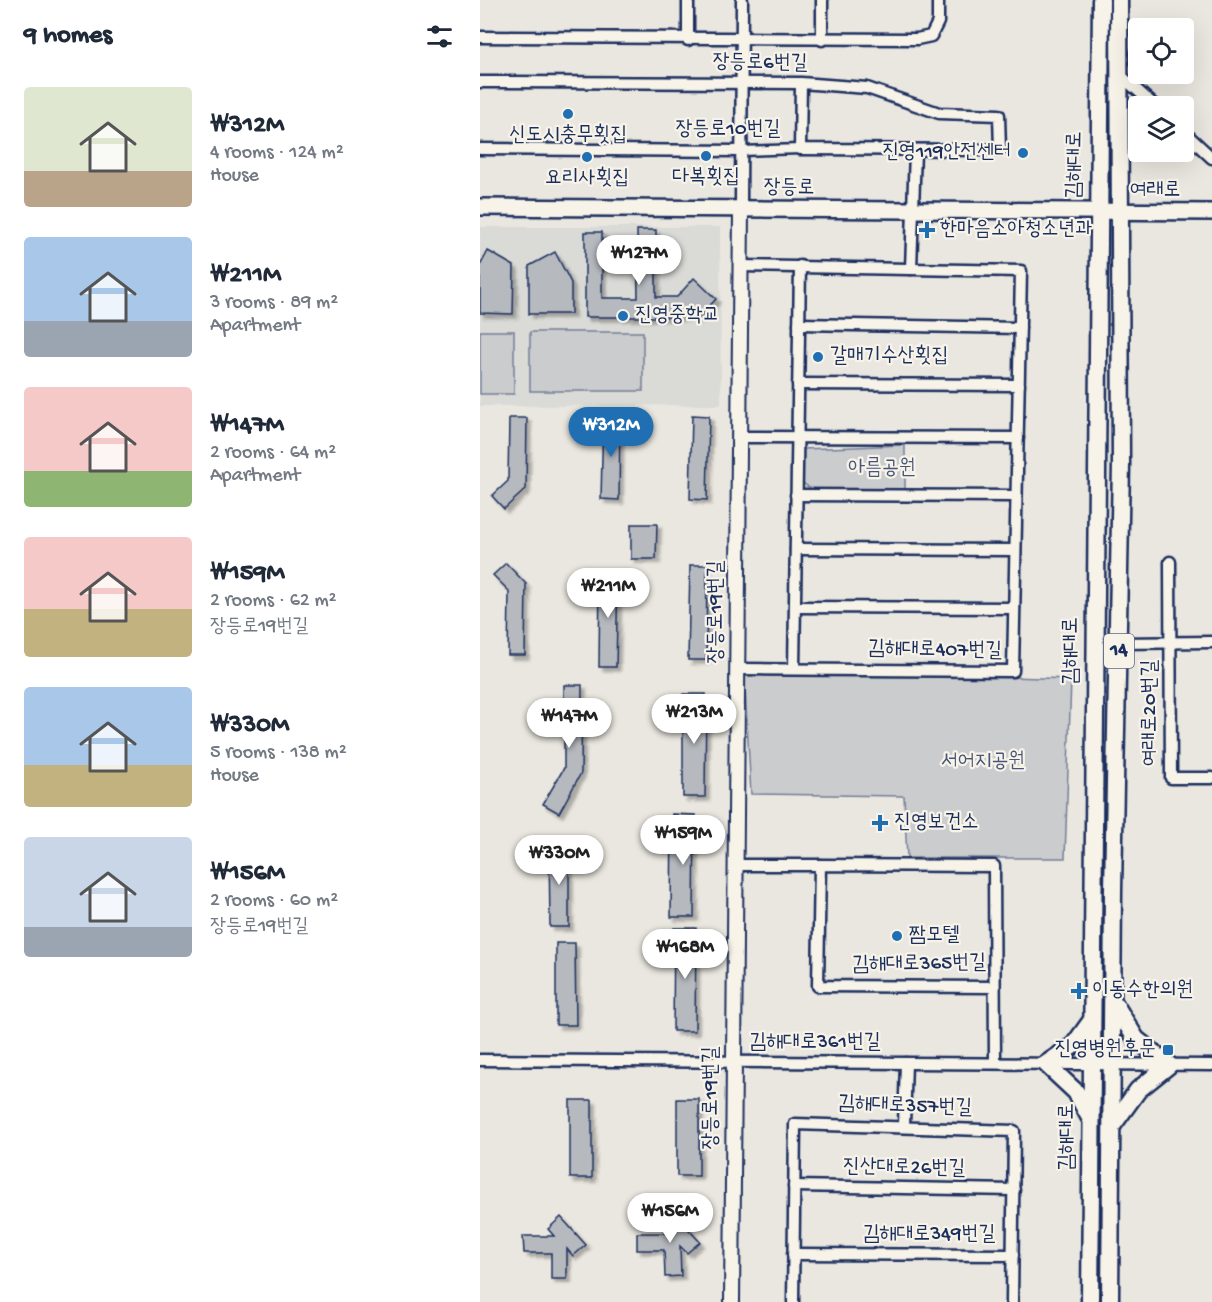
<!DOCTYPE html>
<html lang="en">
<head>
<meta charset="utf-8">
<style>
	body { margin:0; font-family:"Gochi Hand","Poor Story",sans-serif; background:#f6f6f7; color:#1f2937; height:100vh; display:flex; flex-direction:column; font-size:22px; white-space:nowrap }
	* { box-sizing:border-box; margin:0 }
	p { font-size:20px; color:#747a83 }
	.icon { flex:none; width:33px; height:33px; fill:none; stroke:currentColor; stroke-width:2; stroke-linecap:round; stroke-linejoin:round }
	.map { position:relative; flex:1; overflow:hidden }
	.panel { display:flex; flex-direction:column; background:#fff; width:480px }
	.panel>* { flex:none }
	.tools { position:absolute; left:648px; top:18px; display:grid; gap:12px }
	.tools a { display:grid; place-items:center; width:66px; height:66px; border-radius:6px; background:#fff; box-shadow:0 6px 24px #0002; font-size:30px }
	.price { position:absolute; translate:-50% -51px; padding:0 14px; border-radius:21px; background:#fff; color:#222; font-size:20px; line-height:39px; filter:drop-shadow(0 2px 3px #0008) }
	.price::after { content:''; position:absolute; left:50%; top:36px; width:18px; height:14px; margin-left:-9px; background:inherit; clip-path:polygon(0 0,100% 0,50% 100%) }
	.price.on { background:#1f6fb2; color:#fff }
	ul { padding:0; list-style:none }
	li { display:flex; align-items:center; gap:18px; height:150px; padding:0 24px }
	li span { display:grid; place-items:center; flex:none; width:168px; height:120px; border-radius:6px; color:#555 }
	li>.icon { margin-inline-start:auto }
	span .icon { width:72px; height:72px; fill:#fffc; stroke-width:1 }
	li b { font-size:26px }
	h2 { display:flex; justify-content:space-between; align-items:center; height:72px; padding:0 24px; font-size:26px }
	main { display:flex; flex:1; min-height:0 }
	.map>svg:first-child { display:block }
	.built { fill:#dadad6 }
	.green { fill:#cbcccd; stroke:#737e96; stroke-width:1.5 }
	.building { fill:#b6babf; stroke:#1b2f5e; stroke-width:1.5; filter:url(#shadow) }
	.lines { fill:none; stroke-linecap:round; stroke-linejoin:round }
	.pedestrian-casing { stroke:#1b2f5e; stroke-width:13 }
	.minor-casing { stroke:#1b2f5e; stroke-width:15 }
	.tertiary-casing { stroke:#1b2f5e; stroke-width:18 }
	.secondary-casing { stroke:#1b2f5e; stroke-width:20 }
	.primary-casing { stroke:#1b2f5e; stroke-width:21 }
	.pedestrian { stroke:#f7f3e8; stroke-width:8 }
	.minor { stroke:#f7f3e8; stroke-width:10 }
	.tertiary { stroke:#f7f3e8; stroke-width:14 }
	.secondary { stroke:#f7f3e8; stroke-width:15 }
	.primary { stroke:#f7f3e8; stroke-width:16 }
	.poi-dot { fill:#1f6fb2; stroke:#f7f3e8; stroke-width:2 }
	.labels { text-anchor:middle; dominant-baseline:central; stroke-width:4.5; stroke-linejoin:round; paint-order:stroke }
	.shield { fill:#f7f3e8; stroke:#5d6a87; stroke-width:1.5 }
	.shield-label { font-size:20px; font-weight:bold; fill:#1b2f5e }
	.street-label { font-size:21px; fill:#1b2f5e; stroke:#f7f3e8 }
	.poi-label { font-size:21px; fill:#1b2f5e; stroke:#f7f3e8; text-anchor:start }
	.park-label { font-size:21px; fill:#47567a; stroke:#f7f3e8 }
</style>
</head>
<body>
<main>
<section class="panel">
<h2>9 homes<svg class="icon" aria-label="filters" viewBox="0 0 24 24"><path d="M4 7h16M4 17h16"/><circle cx="9" cy="7" r="2"/><circle cx="15" cy="17" r="2"/></svg></h2>
<ul>
<li><span style="background:linear-gradient(#dfe7d0 70%,#b9a48a 0)"><svg class="icon" aria-label="home" viewBox="0 0 24 24"><path d="M3 11l9-7 9 7M6 9v11h12V9"/></svg></span><div><b>₩312M</b><p>4 rooms · 124 m²</p><p>House</p></div></li>
<li><span style="background:linear-gradient(#a9c7e8 70%,#9aa5b1 0)"><svg class="icon" aria-label="home" viewBox="0 0 24 24"><path d="M3 11l9-7 9 7M6 9v11h12V9"/></svg></span><div><b>₩211M</b><p>3 rooms · 89 m²</p><p>Apartment</p></div></li>
<li><span style="background:linear-gradient(#f6c9c9 70%,#8fb573 0)"><svg class="icon" aria-label="home" viewBox="0 0 24 24"><path d="M3 11l9-7 9 7M6 9v11h12V9"/></svg></span><div><b>₩147M</b><p>2 rooms · 64 m²</p><p>Apartment</p></div></li>
<li><span style="background:linear-gradient(#f6c9c9 60%,#c2b280 0)"><svg class="icon" aria-label="home" viewBox="0 0 24 24"><path d="M3 11l9-7 9 7M6 9v11h12V9"/></svg></span><div><b>₩159M</b><p>2 rooms · 62 m²</p><p>장등로19번길</p></div></li>
<li><span style="background:linear-gradient(#a9c7e8 65%,#c2b280 0)"><svg class="icon" aria-label="home" viewBox="0 0 24 24"><path d="M3 11l9-7 9 7M6 9v11h12V9"/></svg></span><div><b>₩330M</b><p>5 rooms · 138 m²</p><p>House</p></div></li>
<li><span style="background:linear-gradient(#c9d6e8 75%,#9aa5b1 0)"><svg class="icon" aria-label="home" viewBox="0 0 24 24"><path d="M3 11l9-7 9 7M6 9v11h12V9"/></svg></span><div><b>₩156M</b><p>2 rooms · 60 m²</p><p>장등로19번길</p></div></li>
</ul>
</section>
<div class="map">
<svg width="732" height="1302" viewBox="0 0 732 1302">
	<defs>
		<filter id="shadow"><feDropShadow dx="4" dy="4" stdDeviation="1.5" flood-color="#0004"/></filter>
	</defs>
	<rect width="100%" height="100%" fill="#eae7e0"/>
	<filter id="ink" filterUnits="userSpaceOnUse"><feTurbulence type="fractalNoise" baseFrequency=".0167" numOctaves="2"/><feDisplacementMap in="SourceGraphic" scale="12" xChannelSelector="R" yChannelSelector="G"/><feConvolveMatrix kernelMatrix="1 2 1 2 8 2 1 2 1" color-interpolation-filters="sRGB"/></filter>
	<g filter="url(#ink)">
		<polygon class="built" points="0,227 240,227 241,405 0,406"/>
		<g class="green">
			<rect x="0" y="331" width="34" height="63"/>
			<rect x="50" y="332" width="113" height="59"/>
			<polygon points="425,445 425,492 334,491 323,483 323,449"/>
			<polygon points="264,669 591,679 585,858 427,858 424,796 271,794"/>
		</g>
		<g class="building">
			<polygon points="157,230 176,230 176,297 197,297 214,278 236,299 217,319 210,312 206,317 105,317 105,232 122,232 122,298 158,298"/>
			<polygon points="8,251 34,266 33,314 0,313 0,266"/>
			<polygon points="75,252 91,283 91,314 49,314 49,266"/>
			<polygon points="123,415 140,416 139,500 121,499"/>
			<polygon points="212,415 229,416 227,500 210,499"/>
			<polygon points="29,418 47,418 46,489 24,509 12,496 28,481"/>
			<polygon points="151,524 177,524 176,559 151,559"/>
			<polygon points="26,563 46,584 45,655 28,655 29,591 13,575"/>
			<polygon points="210,565 227,565 226,660 208,660"/>
			<polygon points="120,572 138,572 136,667 119,667"/>
			<polygon points="84,685 102,685 101,773 79,813 63,804 84,768"/>
			<polygon points="203,694 226,694 225,797 203,797"/>
			<polygon points="192,814 215,815 214,917 191,917"/>
			<polygon points="69,845 89,845 89,927 70,927"/>
			<polygon points="194,928 216,928 215,1031 193,1031"/>
			<polygon points="76,943 95,943 96,1025 76,1025"/>
			<rect x="197" y="1099" width="22" height="77"/>
			<rect x="90" y="1100" width="22" height="78"/>
			<polygon points="195,1214 220,1242 207,1253 200,1246 201,1276 185,1277 184,1250 157,1250 157,1233 188,1233 181,1226"/>
			<polygon points="81,1217 106,1245 93,1256 87,1249 87,1279 71,1279 71,1253 44,1253 43,1236 74,1236 68,1229"/>
		</g>
		<g class="lines">
			<defs>
				<polyline id="pedestrian" points="261,151 320,149"/>
				<g id="minor">
					<polyline points="342,0 342,40"/>
					<polyline points="0,37 437,39 451,36 458,22 458,0"/>
					<polyline points="208,40 208,0"/>
					<polyline points="638,73 675,106"/>
					<polyline points="0,82 321,83 387,88 459,113 519,115 520,150 320,149 321,83"/>
					<polyline points="704,132 732,158"/>
					<polyline points="0,149 261,151"/>
					<polyline points="261,209 262,0"/>
					<polyline points="431,269 435,151"/>
					<polyline points="319,324 540,328"/>
					<polyline points="318,384 539,385"/>
					<polyline points="259,437 538,438"/>
					<polyline points="316,495 536,496"/>
					<polyline points="316,549 535,550"/>
					<polyline points="690,562 691,778 732,778"/>
					<polyline points="315,607 534,608"/>
					<polyline points="639,643 732,642"/>
					<polyline points="257,669 533,671 541,271 260,266"/>
					<polyline points="314,669 320,266"/>
					<polyline points="255,865 340,865"/>
					<polyline points="514,987 338,986 340,865 514,866 515,1063"/>
					<polyline points="0,1060 732,1065"/>
					<polyline points="424,1125 426,1063"/>
					<polyline points="314,1186 534,1190"/>
					<polyline points="313,1254 533,1255"/>
					<polyline points="313,1302 315,1124 534,1131 532,1302"/>
				</g>
				<polyline id="tertiary" points="252,1302 261,209"/>
				<polyline id="secondary" points="0,207 732,212"/>
				<g id="primary">
					<polyline points="610,1118 596,1092 566,1064 594,1045 612,1020"/>
					<polyline points="632,1126 658,1090 689,1065 656,1039 634,1003"/>
					<polyline points="610,1302 621,0"/>
					<polyline points="630,1302 633,890 641,465 639,0"/>
				</g>
			</defs>
			<use href="#pedestrian" class="pedestrian-casing"/>
			<use href="#minor" class="minor-casing"/>
			<use href="#tertiary" class="tertiary-casing"/>
			<use href="#secondary" class="secondary-casing"/>
			<use href="#primary" class="primary-casing"/>
			<use href="#pedestrian" class="pedestrian"/>
			<use href="#minor" class="minor"/>
			<use href="#tertiary" class="tertiary"/>
			<use href="#secondary" class="secondary"/>
			<use href="#primary" class="primary"/>
		</g>
	</g>
	<g class="poi-dot">
		<circle cx="88" cy="114" r="6"/>
		<circle cx="543" cy="153" r="6"/>
		<circle cx="226" cy="156" r="6"/>
		<circle cx="107" cy="157" r="6"/>
		<path d="M444 221h6v6h6v6h-6v6h-6v-6h-6v-6h6z"/>
		<circle cx="143" cy="316" r="6"/>
		<circle cx="338" cy="357" r="6"/>
		<path d="M397 814h6v6h6v6h-6v6h-6v-6h-6v-6h6z"/>
		<circle cx="417" cy="936" r="6"/>
		<path d="M596 982h6v6h6v6h-6v6h-6v-6h-6v-6h6z"/>
		<rect x="682" y="1044" width="12" height="12" rx="3"/>
	</g>
	<g class="labels">
		<rect class="shield" x="624" y="634" width="30" height="34" rx="4.5"/>
		<g class="shield-label">
			<text x="639" y="651">14</text>
		</g>
		<g class="street-label">
			<text transform="translate(280 64) rotate(1)">장등로6번길</text>
			<text x="248" y="130">장등로10번길</text>
			<text transform="translate(596 165) rotate(-89)">김해대로</text>
			<text transform="translate(309 189) rotate(1)">장등로</text>
			<text x="675" y="191">여래로</text>
			<text transform="translate(237 612) rotate(-90)">장등로19번길</text>
			<text transform="translate(455 651) rotate(1)">김해대로407번길</text>
			<text transform="translate(592 651) rotate(-90)">김해대로</text>
			<text transform="translate(671 713) rotate(-90)">여래로20번길</text>
			<text transform="translate(439 965) rotate(-1)">김해대로365번길</text>
			<text x="335" y="1043">김해대로361번길</text>
			<text transform="translate(232 1098) rotate(-90)">장등로19번길</text>
			<text transform="translate(425 1107) rotate(2)">김해대로357번길</text>
			<text transform="translate(588 1137) rotate(-90)">김해대로</text>
			<text transform="translate(424 1169) rotate(1)">진산대로26번길</text>
			<text x="449" y="1235">김해대로349번길</text>
		</g>
		<g class="poi-label">
			<text x="88" y="136" text-anchor="middle">신도시충무횟집</text>
			<text x="531" y="153" text-anchor="end">진영119안전센터</text>
			<text x="226" y="178" text-anchor="middle">다복횟집</text>
			<text x="107" y="179" text-anchor="middle">요리사횟집</text>
			<text x="460" y="230">한마음소아청소년과</text>
			<text x="155" y="316">진영중학교</text>
			<text x="350" y="357">갈매기수산횟집</text>
			<text x="414" y="823">진영보건소</text>
			<text x="429" y="936">짬모텔</text>
			<text x="612" y="991">이동수한의원</text>
			<text x="676" y="1050" text-anchor="end">진영병원후문</text>
		</g>
		<g class="park-label">
			<text x="402" y="469">아름공원</text>
			<text x="503" y="762">서어지공원</text>
		</g>
	</g>
</svg>
<div class="tools">
<a><svg class="icon" aria-label="locate" viewBox="0 0 24 24"><circle cx="12" cy="12" r="6"/><path d="M12 2v4M12 18v4M2 12h4M18 12h4"/></svg></a>
<a><svg class="icon" aria-label="layers" viewBox="0 0 24 24"><path d="M12 4l9 5-9 5-9-5zM3 14l9 5 9-5"/></svg></a>
</div>
<b class="price" style="left:159px;top:286px">₩127M</b>
<b class="price on" style="left:131px;top:458px">₩312M</b>
<b class="price" style="left:128px;top:619px">₩211M</b>
<b class="price" style="left:214px;top:745px">₩213M</b>
<b class="price" style="left:89px;top:749px">₩147M</b>
<b class="price" style="left:203px;top:866px">₩159M</b>
<b class="price" style="left:79px;top:886px">₩330M</b>
<b class="price" style="left:205px;top:980px">₩168M</b>
<b class="price" style="left:190px;top:1244px">₩156M</b>
</div>
</main>
</body>
</html>
